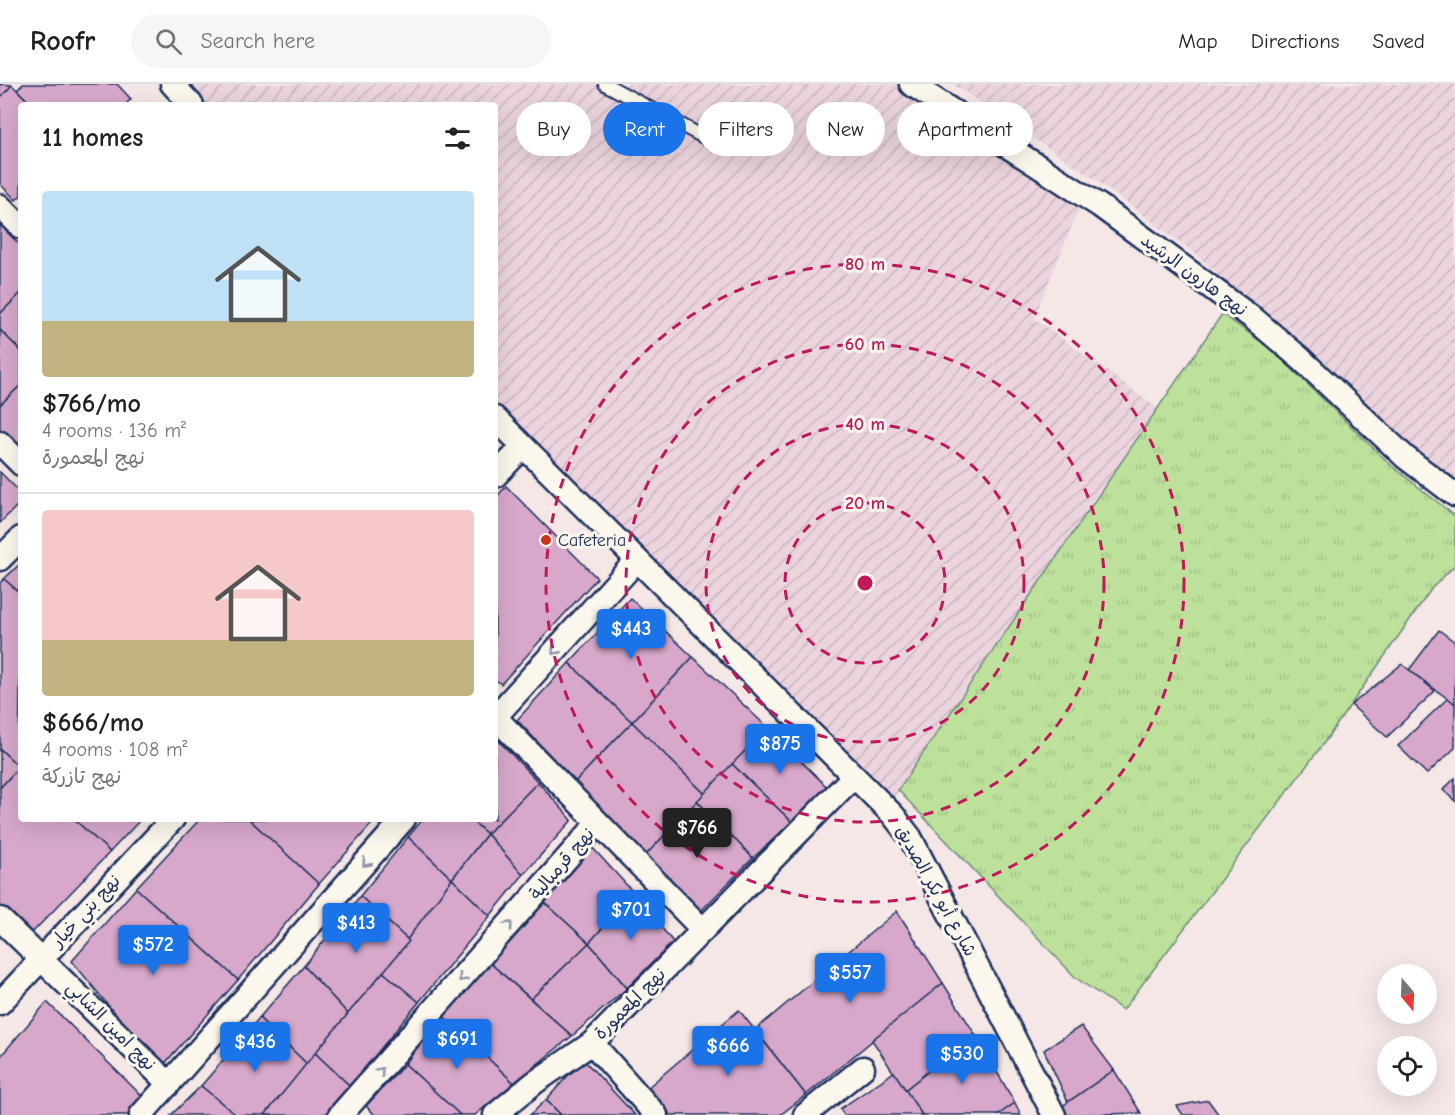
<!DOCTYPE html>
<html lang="en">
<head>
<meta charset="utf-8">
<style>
	body { margin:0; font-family:"Comic Neue","Playpen Sans Arabic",sans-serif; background:#f6f6f6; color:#202124; height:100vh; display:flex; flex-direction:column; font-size:22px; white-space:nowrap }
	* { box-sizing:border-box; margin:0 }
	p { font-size:20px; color:#757577 }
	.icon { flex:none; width:33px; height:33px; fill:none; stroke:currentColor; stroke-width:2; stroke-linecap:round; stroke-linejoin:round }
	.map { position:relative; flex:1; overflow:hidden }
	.panel { position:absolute; left:18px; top:18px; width:480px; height:720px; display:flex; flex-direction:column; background:#fff; border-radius:6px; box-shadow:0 6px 24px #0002 }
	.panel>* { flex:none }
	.hud { position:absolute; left:516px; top:18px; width:570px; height:54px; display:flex; gap:12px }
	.needle { width:39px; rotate:161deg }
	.fabs { position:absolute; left:1377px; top:880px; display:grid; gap:12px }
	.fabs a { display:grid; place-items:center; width:60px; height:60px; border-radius:50%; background:#fff; box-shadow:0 6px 24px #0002; font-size:30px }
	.price { position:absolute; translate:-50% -51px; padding:0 14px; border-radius:6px; background:#1a73e8; color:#fff; font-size:20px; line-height:39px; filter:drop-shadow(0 2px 3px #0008) }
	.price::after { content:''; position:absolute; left:50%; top:36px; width:18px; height:14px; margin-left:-9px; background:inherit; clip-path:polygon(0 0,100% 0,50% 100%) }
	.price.active { background:#222; color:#fff }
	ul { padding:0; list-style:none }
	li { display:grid; align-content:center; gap:12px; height:318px; padding:0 24px }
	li+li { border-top:2px solid #e0e0e0 }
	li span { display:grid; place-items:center; height:186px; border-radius:6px; color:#555 }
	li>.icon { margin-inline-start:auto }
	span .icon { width:108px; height:108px; fill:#fffc; stroke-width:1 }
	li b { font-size:26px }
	h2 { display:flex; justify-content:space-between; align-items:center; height:72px; padding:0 24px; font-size:26px }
	.chip { padding:0 21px; border-radius:27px; background:#fff; box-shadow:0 6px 24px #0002; font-size:21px; line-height:54px }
	.chip.active { background:#1a73e8; color:#fff }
	header { display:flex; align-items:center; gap:36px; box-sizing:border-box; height:84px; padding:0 30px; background:#fff; border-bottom:2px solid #e0e0e0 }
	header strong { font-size:28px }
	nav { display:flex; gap:33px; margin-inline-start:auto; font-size:21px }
	.search { width:420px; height:54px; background:#f6f6f6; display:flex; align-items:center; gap:15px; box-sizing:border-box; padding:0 21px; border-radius:33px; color:#757577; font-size:22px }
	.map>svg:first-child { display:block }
	.industrial { fill:url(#industrial-furrows) }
	.grass { fill:url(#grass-tufts); stroke:#6c887c; stroke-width:1.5 }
	.building { fill:#d7a8ca; stroke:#1b2f5e; stroke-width:1.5 }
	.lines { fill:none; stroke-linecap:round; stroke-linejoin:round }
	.lane-casing { stroke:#1b2f5e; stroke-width:16 }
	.street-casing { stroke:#1b2f5e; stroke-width:27 }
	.lane { stroke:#fbf7ec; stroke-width:12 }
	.street { stroke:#fbf7ec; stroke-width:22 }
	.oneway { stroke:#8b93a5 }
	.ring { fill:none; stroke:#c2185b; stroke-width:3; stroke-dasharray:10 8 }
	.poi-dot { fill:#c8321e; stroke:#fbf7ec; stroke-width:2 }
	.labels { text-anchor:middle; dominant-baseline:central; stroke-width:6; stroke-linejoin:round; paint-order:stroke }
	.street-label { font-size:18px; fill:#1b2f5e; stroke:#fbf7ec }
	.poi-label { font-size:18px; fill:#1b2f5e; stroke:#fbf7ec; text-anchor:start }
	.centre { fill:#c2185b; stroke:#fbf7ec; stroke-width:3 }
	.ring-label { font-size:18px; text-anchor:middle; font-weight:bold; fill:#c2185b; stroke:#fbf7ec; stroke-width:6; stroke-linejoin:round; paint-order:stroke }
</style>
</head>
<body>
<header>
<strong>Roofr</strong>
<div class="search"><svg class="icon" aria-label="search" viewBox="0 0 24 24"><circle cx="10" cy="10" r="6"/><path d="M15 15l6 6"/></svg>Search here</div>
<nav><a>Map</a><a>Directions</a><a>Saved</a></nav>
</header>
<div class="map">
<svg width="1455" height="1031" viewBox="0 0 1455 1031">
	<defs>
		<pattern id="industrial-furrows" width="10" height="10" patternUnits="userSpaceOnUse" patternTransform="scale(1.5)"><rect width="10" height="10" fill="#ebd4dd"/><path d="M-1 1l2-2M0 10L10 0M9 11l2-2" fill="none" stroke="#c9b6c0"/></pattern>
		<pattern id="grass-tufts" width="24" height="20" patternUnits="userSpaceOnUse" patternTransform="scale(1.5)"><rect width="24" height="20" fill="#bde19b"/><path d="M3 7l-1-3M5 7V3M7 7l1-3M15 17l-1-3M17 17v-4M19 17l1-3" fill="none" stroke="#a2c188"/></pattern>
	</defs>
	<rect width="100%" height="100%" fill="#f4e7e5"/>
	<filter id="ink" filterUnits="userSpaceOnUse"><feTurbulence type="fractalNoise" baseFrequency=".0167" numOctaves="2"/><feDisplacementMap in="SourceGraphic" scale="12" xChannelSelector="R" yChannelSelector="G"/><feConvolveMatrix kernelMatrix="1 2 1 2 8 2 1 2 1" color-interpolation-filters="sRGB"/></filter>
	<g filter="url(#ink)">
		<g class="industrial">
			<polygon points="178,0 925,0 1084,112 1034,234 1157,324 891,717 495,329 495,21 199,21"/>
			<polygon points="953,0 1455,0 1455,402 1357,322 1196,170 1096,96"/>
		</g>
		<polygon class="grass" points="1222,230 1271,265 1392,382 1455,432 1455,481 1432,504 1326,656 1123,926 1076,894 898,706"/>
		<g class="building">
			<polygon points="0,0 12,1 0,14"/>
			<polygon points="23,0 117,0 131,15 125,21 32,21 17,6"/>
			<polygon points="12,1 32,21 21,21 21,111 16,116 0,100 0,14"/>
			<polygon points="0,141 21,162 21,209 0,230"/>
			<polygon points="21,209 21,267 0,246 0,230"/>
			<polygon points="0,246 21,267 21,301 0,321"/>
			<polygon points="21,301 21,366 0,345 0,321"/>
			<polygon points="0,388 21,409 21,418 0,439"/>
			<polygon points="506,402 597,494 501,600 495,595 495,415"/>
			<polygon points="21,479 21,510 4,495"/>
			<polygon points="4,495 21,510 19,683 0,665 0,499"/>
			<polygon points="630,514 693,573 632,638 569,579"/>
			<polygon points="1439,546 1455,558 1455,620 1409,586"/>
			<polygon points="693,573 768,644 705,710 632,638"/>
			<polygon points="569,579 632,638 575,698 517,636"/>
			<polygon points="1402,580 1435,607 1387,653 1351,621"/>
			<polygon points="1448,614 1455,620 1455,664 1427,690 1398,662"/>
			<polygon points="632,638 705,710 642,775 575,698"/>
			<polygon points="768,644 827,703 792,738 732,680"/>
			<polygon points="495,653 538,698 487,750 470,735 495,735"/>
			<polygon points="0,665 19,683 0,704"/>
			<polygon points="732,680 792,738 753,774 697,717"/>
			<polygon points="19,683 21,735 74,735 110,768 30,851 0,822 0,704"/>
			<polygon points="1455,694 1455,717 1443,706"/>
			<polygon points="538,698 572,736 523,791 487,750"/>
			<polygon points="697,717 753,774 694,834 642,775"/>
			<polygon points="74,735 141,735 110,768"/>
			<polygon points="200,735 249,735 319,800 238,896 136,804"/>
			<polygon points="249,735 376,735 319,800"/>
			<polygon points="423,735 470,735 487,750 452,795 408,753"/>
			<polygon points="487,750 523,791 490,832 452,795"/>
			<polygon points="408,753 452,795 409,857 360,812"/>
			<polygon points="590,761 634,809 589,859 543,817"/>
			<polygon points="452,795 490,832 419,918 383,888"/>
			<polygon points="136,804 238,896 160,985 72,877"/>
			<polygon points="634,809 673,858 627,904 589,859"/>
			<polygon points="360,812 409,857 348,930 304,882"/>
			<polygon points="543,817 589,859 531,915 490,879"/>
			<polygon points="897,827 943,899 806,1011 755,946"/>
			<polygon points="589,859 627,904 572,952 531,915"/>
			<polygon points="490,879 572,952 514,999 442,931"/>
			<polygon points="304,882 348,930 307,980 259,934"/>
			<polygon points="383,888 419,918 350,1002 315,969"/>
			<polygon points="943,899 975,950 905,1006 872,956"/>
			<polygon points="47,918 145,1015 130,1031 0,1031 0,973"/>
			<polygon points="739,926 806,1011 780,1031 671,1031 646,1005"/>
			<polygon points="442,931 514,999 475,1031 460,1031 405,980"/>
			<polygon points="259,934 307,980 265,1031 236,1031 201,1002"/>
			<polygon points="1081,942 1114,986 1068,1018 1044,966"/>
			<polygon points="975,950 1015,1019 998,1031 922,1031 905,1006"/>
			<polygon points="315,969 350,1002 325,1031 265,1031"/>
			<polygon points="583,975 635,1031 561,1031 546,1016"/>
			<polygon points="405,980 460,1031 375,1031 366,1022"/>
			<polygon points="1114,986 1141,1029 1066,1031 1061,1023"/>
			<polygon points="894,988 922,1031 844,1031 840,1025"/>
			<polygon points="201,1002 236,1031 171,1031"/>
			<polygon points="546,1016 561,1031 530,1031"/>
			<polygon points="1208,1016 1219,1031 1183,1031 1177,1022"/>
			<polygon points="1015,1019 1021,1031 998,1031"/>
		</g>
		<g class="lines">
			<defs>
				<polyline id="lane" points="605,0 720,62"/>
				<g id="street">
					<polyline points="172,0 192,21"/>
					<polyline points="911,0 1100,122 1254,235 1301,275 1405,373 1455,411"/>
					<polyline points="0,122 21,143"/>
					<polyline points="495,334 893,731 910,753 1054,1031"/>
					<polyline points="0,359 21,380"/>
					<polyline points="495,392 523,363"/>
					<polyline points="0,475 21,454"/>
					<polyline points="636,477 495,633 703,846"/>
					<polyline points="0,835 169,1000"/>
					<polyline points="0,919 173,735"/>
					<polyline points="592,959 656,1031"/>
					<polyline points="141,1031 404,735"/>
					<polyline points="340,1031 598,739 341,1031"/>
					<polyline points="495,1031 534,999 592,959 853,693"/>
					<polyline points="805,1031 863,984"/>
				</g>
			</defs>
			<use href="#lane" class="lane-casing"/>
			<use href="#street" class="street-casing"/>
			<use href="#lane" class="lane"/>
			<use href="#street" class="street"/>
		</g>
		<defs><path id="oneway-chevron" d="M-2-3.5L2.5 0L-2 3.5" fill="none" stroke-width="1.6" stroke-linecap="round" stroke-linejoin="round" transform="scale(1.5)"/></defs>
		<g class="oneway">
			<use href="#oneway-chevron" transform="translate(555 567) rotate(132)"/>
			<use href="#oneway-chevron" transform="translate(366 779) rotate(132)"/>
			<use href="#oneway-chevron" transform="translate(509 841) rotate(-49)"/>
			<use href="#oneway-chevron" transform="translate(462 894) rotate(131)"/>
			<use href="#oneway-chevron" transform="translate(380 987) rotate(-49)"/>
		</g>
	</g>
	<g class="ring">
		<circle cx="865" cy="499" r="80"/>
		<circle cx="865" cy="499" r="159"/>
		<circle cx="865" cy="499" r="239"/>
		<circle cx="865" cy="499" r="319"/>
	</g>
	<circle class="poi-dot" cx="546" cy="456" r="6"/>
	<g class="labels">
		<g class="street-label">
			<text transform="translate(1194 191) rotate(36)">نهج هارون الرشيد</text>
			<text transform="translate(562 780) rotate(-49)">نهج قرمبالية</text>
			<text transform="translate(936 807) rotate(61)">شارع أبو بكر الصديق</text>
			<text transform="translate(86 827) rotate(-47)">نهج بني خيار</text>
			<text transform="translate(630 920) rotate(-45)">نهج المعمورة</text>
			<text transform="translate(111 942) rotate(45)">نهج امين الشابي</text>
		</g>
		<g class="poi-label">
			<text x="558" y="456">Cafeteria</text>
		</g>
	</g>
	<circle cx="865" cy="499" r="9" class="centre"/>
	<g class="ring-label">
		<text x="865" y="186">80 m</text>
		<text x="865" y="266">60 m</text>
		<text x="865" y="346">40 m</text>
		<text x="865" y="425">20 m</text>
	</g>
</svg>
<div class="fabs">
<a><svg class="needle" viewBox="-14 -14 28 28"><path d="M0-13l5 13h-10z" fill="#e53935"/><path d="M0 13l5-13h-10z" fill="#757577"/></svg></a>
<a><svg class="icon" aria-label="locate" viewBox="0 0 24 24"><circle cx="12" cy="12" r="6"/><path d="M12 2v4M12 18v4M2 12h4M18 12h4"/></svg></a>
</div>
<b class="price" style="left:631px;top:576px">$443</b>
<b class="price" style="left:780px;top:691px">$875</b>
<b class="price active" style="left:697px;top:775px">$766</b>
<b class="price" style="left:631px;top:857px">$701</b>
<b class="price" style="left:356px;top:870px">$413</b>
<b class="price" style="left:153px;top:892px">$572</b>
<b class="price" style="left:850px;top:920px">$557</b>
<b class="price" style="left:457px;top:986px">$691</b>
<b class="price" style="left:255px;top:989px">$436</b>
<b class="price" style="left:728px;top:993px">$666</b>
<b class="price" style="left:962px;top:1001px">$530</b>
<div class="hud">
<a class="chip">Buy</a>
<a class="chip active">Rent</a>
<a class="chip">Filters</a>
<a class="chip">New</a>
<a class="chip">Apartment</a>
</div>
<section class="panel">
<h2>11 homes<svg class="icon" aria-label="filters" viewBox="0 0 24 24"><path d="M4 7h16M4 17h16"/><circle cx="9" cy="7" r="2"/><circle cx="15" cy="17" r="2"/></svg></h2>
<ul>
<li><span style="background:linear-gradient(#bfe0f5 70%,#c2b280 0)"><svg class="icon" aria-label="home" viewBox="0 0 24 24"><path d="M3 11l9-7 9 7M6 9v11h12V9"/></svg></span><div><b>$766/mo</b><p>4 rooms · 136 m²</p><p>نهج المعمورة</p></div></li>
<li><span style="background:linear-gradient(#f6c9c9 70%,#c2b280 0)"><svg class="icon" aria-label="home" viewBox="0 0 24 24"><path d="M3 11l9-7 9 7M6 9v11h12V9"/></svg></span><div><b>$666/mo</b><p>4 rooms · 108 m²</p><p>نهج تازركة</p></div></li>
</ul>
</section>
</div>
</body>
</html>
